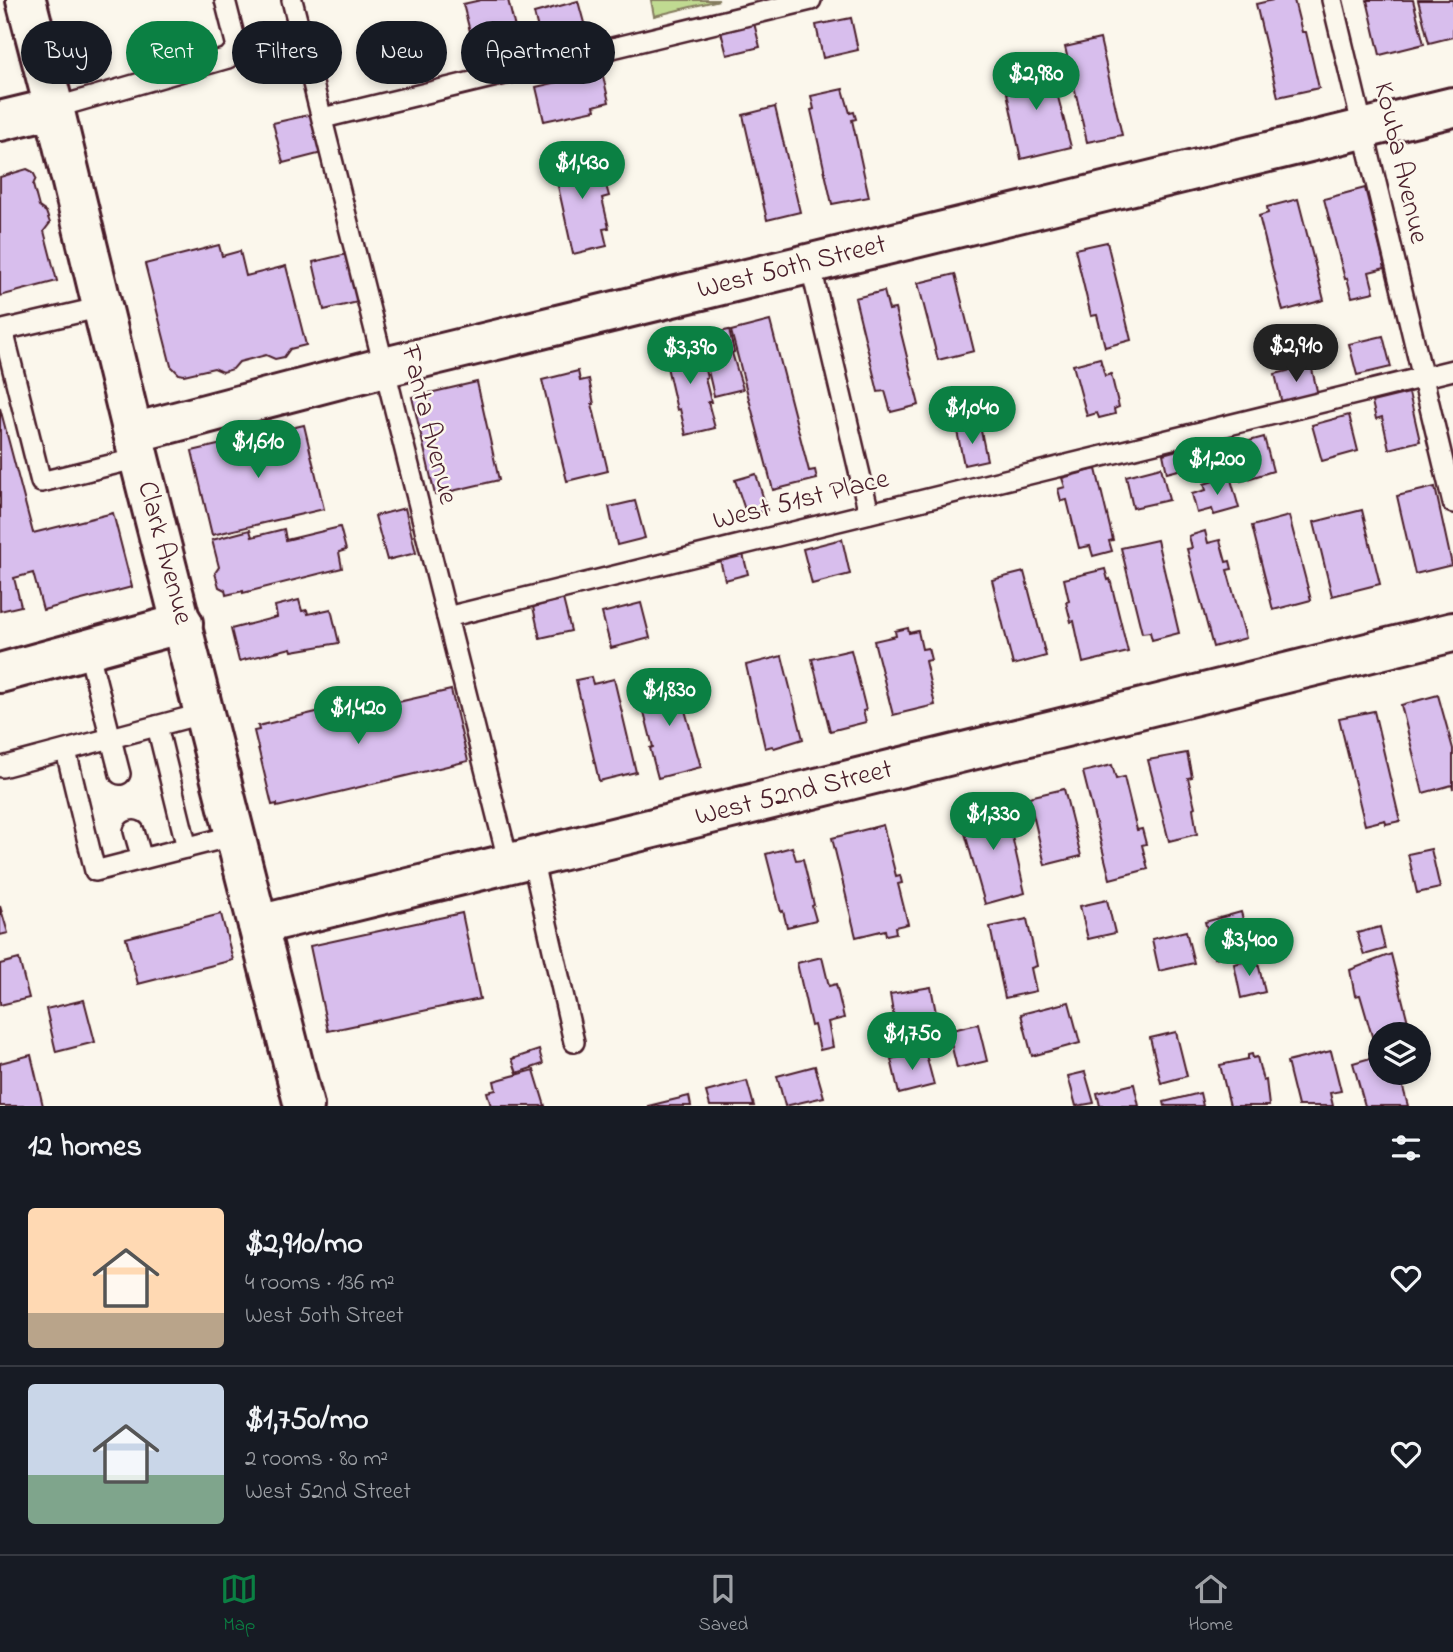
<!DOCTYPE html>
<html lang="en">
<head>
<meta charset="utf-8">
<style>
	body { margin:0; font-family:"Indie Flower",sans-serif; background:#20242c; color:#f1f3f6; height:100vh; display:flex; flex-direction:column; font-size:26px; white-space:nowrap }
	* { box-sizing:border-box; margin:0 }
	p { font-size:23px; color:#9ea1a6 }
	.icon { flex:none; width:38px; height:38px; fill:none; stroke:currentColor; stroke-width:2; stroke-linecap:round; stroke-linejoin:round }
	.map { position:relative; height:1106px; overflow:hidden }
	.side { display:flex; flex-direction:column; background:#171b24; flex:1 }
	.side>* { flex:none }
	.hud { position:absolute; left:21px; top:21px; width:700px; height:63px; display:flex; gap:14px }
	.buttons { position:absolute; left:1368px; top:1022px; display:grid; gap:14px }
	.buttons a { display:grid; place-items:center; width:63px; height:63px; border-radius:50%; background:#171b24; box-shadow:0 4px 10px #0003; font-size:35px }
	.price { position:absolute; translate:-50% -60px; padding:0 16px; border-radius:24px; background:#0b8043; color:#fff; font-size:23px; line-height:46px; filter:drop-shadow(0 2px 4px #0008) }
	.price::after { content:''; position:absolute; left:50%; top:42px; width:21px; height:16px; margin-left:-10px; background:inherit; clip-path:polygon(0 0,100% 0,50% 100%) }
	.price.active { background:#222; color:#fff }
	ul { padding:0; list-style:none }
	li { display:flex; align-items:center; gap:21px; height:175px; padding:0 28px }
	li+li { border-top:2px solid #363941 }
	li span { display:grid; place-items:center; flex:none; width:196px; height:140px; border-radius:7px; color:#555 }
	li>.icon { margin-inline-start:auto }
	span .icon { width:84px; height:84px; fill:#fffc; stroke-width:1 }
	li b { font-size:30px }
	h2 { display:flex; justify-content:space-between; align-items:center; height:84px; padding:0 28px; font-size:30px }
	.tag { padding:0 24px; border-radius:32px; background:#171b24; box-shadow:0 4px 10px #0003; font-size:24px; line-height:63px }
	.tag.active { background:#0b8043; color:#fff }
	.dock { display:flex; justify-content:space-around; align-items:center; height:98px; border-top:2px solid #363941; background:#171b24; font-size:19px; color:#9ea1a6 }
	.dock a { display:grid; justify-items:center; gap:4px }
	.dock .active { color:#0b8043 }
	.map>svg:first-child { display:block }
	.green { fill:#c0da91; stroke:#857c5e; stroke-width:2 }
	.building { fill:#d8beed; stroke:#4a1f2b; stroke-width:2 }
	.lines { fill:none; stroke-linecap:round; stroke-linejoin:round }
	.lane-casing { stroke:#4a1f2b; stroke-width:24 }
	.street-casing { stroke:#4a1f2b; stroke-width:44 }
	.secondary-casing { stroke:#4a1f2b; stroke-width:44 }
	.lane { stroke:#fbf7ec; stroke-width:19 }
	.street { stroke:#fbf7ec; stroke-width:38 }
	.secondary { stroke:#fbf7ec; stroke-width:38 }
	.labels { text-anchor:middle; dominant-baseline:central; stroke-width:5; stroke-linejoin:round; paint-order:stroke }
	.street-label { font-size:28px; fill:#4a1f2b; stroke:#fbf7ec }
</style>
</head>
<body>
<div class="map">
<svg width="1453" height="1106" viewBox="0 0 1453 1106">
	<rect width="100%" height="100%" fill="#fbf7ec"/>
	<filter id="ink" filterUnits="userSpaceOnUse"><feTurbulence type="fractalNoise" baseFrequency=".0143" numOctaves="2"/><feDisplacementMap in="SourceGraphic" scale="14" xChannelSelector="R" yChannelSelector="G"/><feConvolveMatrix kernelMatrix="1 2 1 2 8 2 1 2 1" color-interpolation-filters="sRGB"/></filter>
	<g filter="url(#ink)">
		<polygon class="green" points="651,0 719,0 654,16"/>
		<g class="building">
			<polygon points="481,0 508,0 522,56 479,67 463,4"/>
			<polygon points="1273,0 1294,0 1302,32 1306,32 1319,88 1278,97 1256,4"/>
			<polygon points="1367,0 1413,0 1424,44 1380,55"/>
			<polygon points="1418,0 1453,0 1453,37 1429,43"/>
			<polygon points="578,1 587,34 542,45 534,13"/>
			<polygon points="851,18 858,50 823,58 816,25"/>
			<polygon points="754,23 760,47 727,55 721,32"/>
			<polygon points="1100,39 1122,135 1087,142 1065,47"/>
			<polygon points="1038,65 1040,73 1052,74 1071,147 1021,159 1003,74"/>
			<polygon points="602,72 609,102 594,106 595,110 544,121 536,87"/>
			<polygon points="843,89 850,113 854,112 856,119 852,120 869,197 832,204 811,110 814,109 811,96"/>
			<polygon points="775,107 800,212 767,220 743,115"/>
			<polygon points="313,114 322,153 283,163 273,123"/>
			<polygon points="591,150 597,179 604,178 609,196 602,198 609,228 603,229 607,246 573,254 552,159"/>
			<polygon points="27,169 33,172 36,178 33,185 39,207 46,212 50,223 44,231 57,281 0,296 0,177"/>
			<polygon points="1365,188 1385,268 1369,272 1374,292 1352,297 1347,278 1345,279 1324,199"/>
			<polygon points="1298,199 1324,300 1283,311 1259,216 1268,213 1267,207"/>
			<polygon points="1107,242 1131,340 1105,347 1097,315 1091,316 1075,249"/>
			<polygon points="219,245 222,256 240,251 246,276 286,266 306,345 290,349 284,357 275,359 266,355 239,362 233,369 223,372 214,368 184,375 179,374 171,366 145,264"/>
			<polygon points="351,253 362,301 324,310 313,262"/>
			<polygon points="955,274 974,351 938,360 918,283"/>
			<polygon points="884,291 889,310 895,309 919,405 891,412 885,391 878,392 855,298"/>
			<polygon points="770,321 809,471 815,470 817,479 773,490 731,331"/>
			<polygon points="729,330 734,352 732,353 743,389 714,396 700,336"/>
			<polygon points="1383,336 1391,367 1357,375 1349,344"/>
			<polygon points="697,338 707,378 705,378 711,402 708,402 715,428 686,435 680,409 677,410 665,358 670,357 667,345"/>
			<polygon points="1100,358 1105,376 1111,374 1119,407 1114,409 1115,414 1099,418 1097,413 1087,416 1073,365"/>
			<polygon points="1311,365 1318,395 1282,404 1275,374"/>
			<polygon points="578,371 580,381 589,379 594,404 592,404 608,471 567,481 542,380"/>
			<polygon points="477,382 499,480 435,495 412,397"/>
			<polygon points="1409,393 1420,441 1389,449 1382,417 1376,419 1372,402"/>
			<polygon points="0,408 33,533 113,513 132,587 43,610 33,573 14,578 21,606 0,611"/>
			<polygon points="1349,415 1358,451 1322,461 1312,425"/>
			<polygon points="304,425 324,509 212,535 192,451"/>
			<polygon points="980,426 987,460 964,465 957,431"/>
			<polygon points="1264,437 1273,471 1241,481 1231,446"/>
			<polygon points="1185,448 1190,467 1167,473 1163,454"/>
			<polygon points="1161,467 1169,500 1133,508 1126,476"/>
			<polygon points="1096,469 1113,540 1109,541 1112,551 1093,556 1090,546 1079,548 1067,500 1061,501 1058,489 1065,487 1062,478"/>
			<polygon points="756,474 767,510 747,516 735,480"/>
			<polygon points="1230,476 1239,508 1214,515 1212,509 1197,513 1192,494 1206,490 1204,484"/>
			<polygon points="1435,487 1452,565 1415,574 1397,496"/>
			<polygon points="635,501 645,538 617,545 609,507"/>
			<polygon points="405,508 416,553 387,560 375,516"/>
			<polygon points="1362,510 1380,584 1332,596 1314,522"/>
			<polygon points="1289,516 1311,600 1273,610 1252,526"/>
			<polygon points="340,527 346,550 339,552 342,568 243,593 243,591 226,595 225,590 219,587 215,573 219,567 212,540 250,530 252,537 284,529 286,540"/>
			<polygon points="1205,531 1208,543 1220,540 1226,562 1230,561 1232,569 1227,570 1246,638 1213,647 1187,549 1192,548 1189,536"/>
			<polygon points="842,539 850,574 812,584 803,549"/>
			<polygon points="1157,540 1179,633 1152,640 1150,632 1142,633 1121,548"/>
			<polygon points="743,554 748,574 725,580 720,560"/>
			<polygon points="1105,569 1108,580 1110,579 1128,652 1083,663 1074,621 1071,622 1066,602 1069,601 1064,579"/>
			<polygon points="1024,572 1046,656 1013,665 992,580"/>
			<polygon points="563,599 571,631 540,638 533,607"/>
			<polygon points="299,600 302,611 307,610 308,614 331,609 339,643 292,651 291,648 239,661 231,629 277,617 275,606"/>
			<polygon points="641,603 650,638 611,648 602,613"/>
			<polygon points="908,628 909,633 918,631 922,649 928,648 931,660 925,661 935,705 893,715 874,641 896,636 895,631"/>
			<polygon points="851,650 866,710 863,711 866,722 830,731 812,659"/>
			<polygon points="782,656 803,739 774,748 772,746 765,748 746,665"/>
			<polygon points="671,673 671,683 676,683 674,677 680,675 684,688 679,689 701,767 658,778 650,748 653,747 641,700 641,687 653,684 654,687 667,684 665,675"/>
			<polygon points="591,677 593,684 614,679 636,772 599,781 576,680"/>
			<polygon points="451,690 468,761 277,807 277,804 272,805 254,731 259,730 258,726 383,696 385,705"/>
			<polygon points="1438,695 1453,749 1453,789 1452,785 1423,793 1401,705"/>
			<polygon points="1374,711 1400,821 1386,824 1385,820 1365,825 1339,718"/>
			<polygon points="1187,753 1192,777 1188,778 1195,807 1193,808 1197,834 1169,841 1148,760"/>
			<polygon points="1112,765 1116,779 1124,777 1137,830 1142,829 1146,844 1142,845 1148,869 1110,879 1083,772"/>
			<polygon points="1064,789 1081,856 1045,865 1029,797"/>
			<polygon points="1004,801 1025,893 985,904 959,812"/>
			<polygon points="883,825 896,876 900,875 902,883 898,884 908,924 895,927 896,933 886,935 885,930 856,937 832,838"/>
			<polygon points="792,847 796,860 803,859 814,905 812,906 816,920 787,927 783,911 781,912 766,854"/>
			<polygon points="1431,849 1440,888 1417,893 1408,854"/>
			<polygon points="1107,900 1115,933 1088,939 1080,906"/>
			<polygon points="0,906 8,933 0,935"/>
			<polygon points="1241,912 1251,948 1215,958 1205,922"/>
			<polygon points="462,913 480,999 328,1031 310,946"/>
			<polygon points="221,914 233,960 138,984 126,938"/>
			<polygon points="1027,919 1037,966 1031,968 1036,991 1005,998 990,927"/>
			<polygon points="1380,927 1385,949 1364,955 1357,933"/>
			<polygon points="1186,931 1194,963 1159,971 1152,939"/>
			<polygon points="1391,954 1411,1034 1381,1034 1381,1041 1374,1043 1360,995 1355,996 1350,970"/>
			<polygon points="822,957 829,986 836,984 844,1018 828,1022 833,1047 820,1050 814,1025 811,1026 797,963"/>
			<polygon points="19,959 29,998 0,1005 0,964"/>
			<polygon points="1257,959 1265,992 1241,998 1234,964"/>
			<polygon points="931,987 939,1028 897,1036 890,994"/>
			<polygon points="84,1000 95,1042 56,1052 46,1009"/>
			<polygon points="1069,1002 1080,1043 1032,1056 1021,1014"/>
			<polygon points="978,1024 987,1061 957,1068 948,1031"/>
			<polygon points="1176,1032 1187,1076 1161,1083 1150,1038"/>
			<polygon points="539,1050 543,1064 517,1073 512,1059"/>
			<polygon points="925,1051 934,1085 899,1094 891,1059"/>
			<polygon points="1331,1051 1341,1091 1330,1093 1333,1106 1298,1106 1287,1062"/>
			<polygon points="1252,1054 1253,1058 1257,1057 1263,1081 1266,1080 1269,1106 1230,1106 1220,1065 1248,1059 1248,1055"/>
			<polygon points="31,1055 43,1106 0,1106 0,1063"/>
			<polygon points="1381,1055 1381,1073 1399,1073 1408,1106 1365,1106 1353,1063"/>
			<polygon points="815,1066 824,1097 785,1106 777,1076"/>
			<polygon points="534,1070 545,1106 491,1106 487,1092 496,1090 494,1081"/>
			<polygon points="1085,1072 1094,1103 1076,1106 1068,1076"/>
			<polygon points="747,1081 754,1106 710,1106 706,1092"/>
			<polygon points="1134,1084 1139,1106 1100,1106 1097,1093"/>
			<polygon points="1200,1093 1203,1106 1165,1106 1164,1102"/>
			<polygon points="689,1096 691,1106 648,1106"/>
		</g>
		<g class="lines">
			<defs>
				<g id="lane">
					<polyline points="292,0 509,864"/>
					<polyline points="1332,0 1453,503"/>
					<polyline points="54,108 228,58 237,47 225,0"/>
					<polyline points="323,118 811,0"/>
					<polyline points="810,263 869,513"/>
					<polyline points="102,307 3,330 41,482 139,458"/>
					<polyline points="447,617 1453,370"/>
					<polyline points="88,649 120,774"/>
					<polyline points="157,726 187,848"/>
					<polyline points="66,751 95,871 236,835"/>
					<polyline points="2,767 205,713"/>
					<polyline points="134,831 142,859"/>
					<polyline points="532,858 574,1042"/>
				</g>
				<g id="street">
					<polyline points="0,121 54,108"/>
					<polyline points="133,433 385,367 1453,107"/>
					<polyline points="0,673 183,623"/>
					<polyline points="258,925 1453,632"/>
				</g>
				<polyline id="secondary" points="26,0 54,108 139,458 304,1106"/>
			</defs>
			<use href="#lane" class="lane-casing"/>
			<use href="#street" class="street-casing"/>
			<use href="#secondary" class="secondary-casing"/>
			<use href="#lane" class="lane"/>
			<use href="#street" class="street"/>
			<use href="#secondary" class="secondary"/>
		</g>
	</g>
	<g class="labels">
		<g class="street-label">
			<text transform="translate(1400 163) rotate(77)">Kouba Avenue</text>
			<text transform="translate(792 268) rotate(-14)">West 50th Street</text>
			<text transform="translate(428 425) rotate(76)">Fanta Avenue</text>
			<text transform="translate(801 501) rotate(-14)">West 51st Place</text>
			<text transform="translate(164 553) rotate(75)">Clark Avenue</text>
			<text transform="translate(794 794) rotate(-14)">West 52nd Street</text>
		</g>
	</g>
</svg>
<div class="buttons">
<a><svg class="icon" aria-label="layers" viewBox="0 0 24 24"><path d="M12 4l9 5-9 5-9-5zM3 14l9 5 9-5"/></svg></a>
</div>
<b class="price" style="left:1036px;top:112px">$2,980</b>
<b class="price" style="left:582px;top:201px">$1,430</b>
<b class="price active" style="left:1296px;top:384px">$2,910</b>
<b class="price" style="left:690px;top:386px">$3,390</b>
<b class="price" style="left:972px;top:446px">$1,040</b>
<b class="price" style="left:258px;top:480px">$1,610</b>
<b class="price" style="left:1217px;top:497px">$1,200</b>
<b class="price" style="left:669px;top:728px">$1,830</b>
<b class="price" style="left:358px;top:746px">$1,420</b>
<b class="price" style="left:993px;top:852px">$1,330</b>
<b class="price" style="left:1249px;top:978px">$3,400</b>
<b class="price" style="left:912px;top:1072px">$1,750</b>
<div class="hud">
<a class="tag">Buy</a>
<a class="tag active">Rent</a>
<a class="tag">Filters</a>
<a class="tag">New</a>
<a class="tag">Apartment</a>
</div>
</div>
<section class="side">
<h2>12 homes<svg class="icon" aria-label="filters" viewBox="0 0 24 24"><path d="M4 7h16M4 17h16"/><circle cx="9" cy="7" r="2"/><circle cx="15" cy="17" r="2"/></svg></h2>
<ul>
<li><span style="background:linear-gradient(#ffd9b3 75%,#b9a48a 0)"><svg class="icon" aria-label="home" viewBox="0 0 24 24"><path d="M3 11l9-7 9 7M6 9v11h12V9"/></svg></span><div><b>$2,910/mo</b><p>4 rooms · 136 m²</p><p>West 50th Street</p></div><svg class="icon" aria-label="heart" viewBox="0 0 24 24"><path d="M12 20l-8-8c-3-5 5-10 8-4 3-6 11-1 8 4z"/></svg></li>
<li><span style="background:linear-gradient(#c9d6e8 65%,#7fa58c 0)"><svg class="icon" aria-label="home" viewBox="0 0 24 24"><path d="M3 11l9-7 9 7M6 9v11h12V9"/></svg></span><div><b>$1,750/mo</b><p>2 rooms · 80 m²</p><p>West 52nd Street</p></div><svg class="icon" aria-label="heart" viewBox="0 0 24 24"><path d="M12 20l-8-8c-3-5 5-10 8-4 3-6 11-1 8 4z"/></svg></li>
</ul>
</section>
<nav class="dock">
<a class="active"><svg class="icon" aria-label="map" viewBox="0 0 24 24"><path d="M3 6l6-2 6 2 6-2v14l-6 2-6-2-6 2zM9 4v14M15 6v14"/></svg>Map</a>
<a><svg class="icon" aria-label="saved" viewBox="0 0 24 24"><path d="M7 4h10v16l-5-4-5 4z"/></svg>Saved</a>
<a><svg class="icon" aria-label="home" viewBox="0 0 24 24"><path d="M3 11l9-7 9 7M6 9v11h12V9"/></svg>Home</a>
</nav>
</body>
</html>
